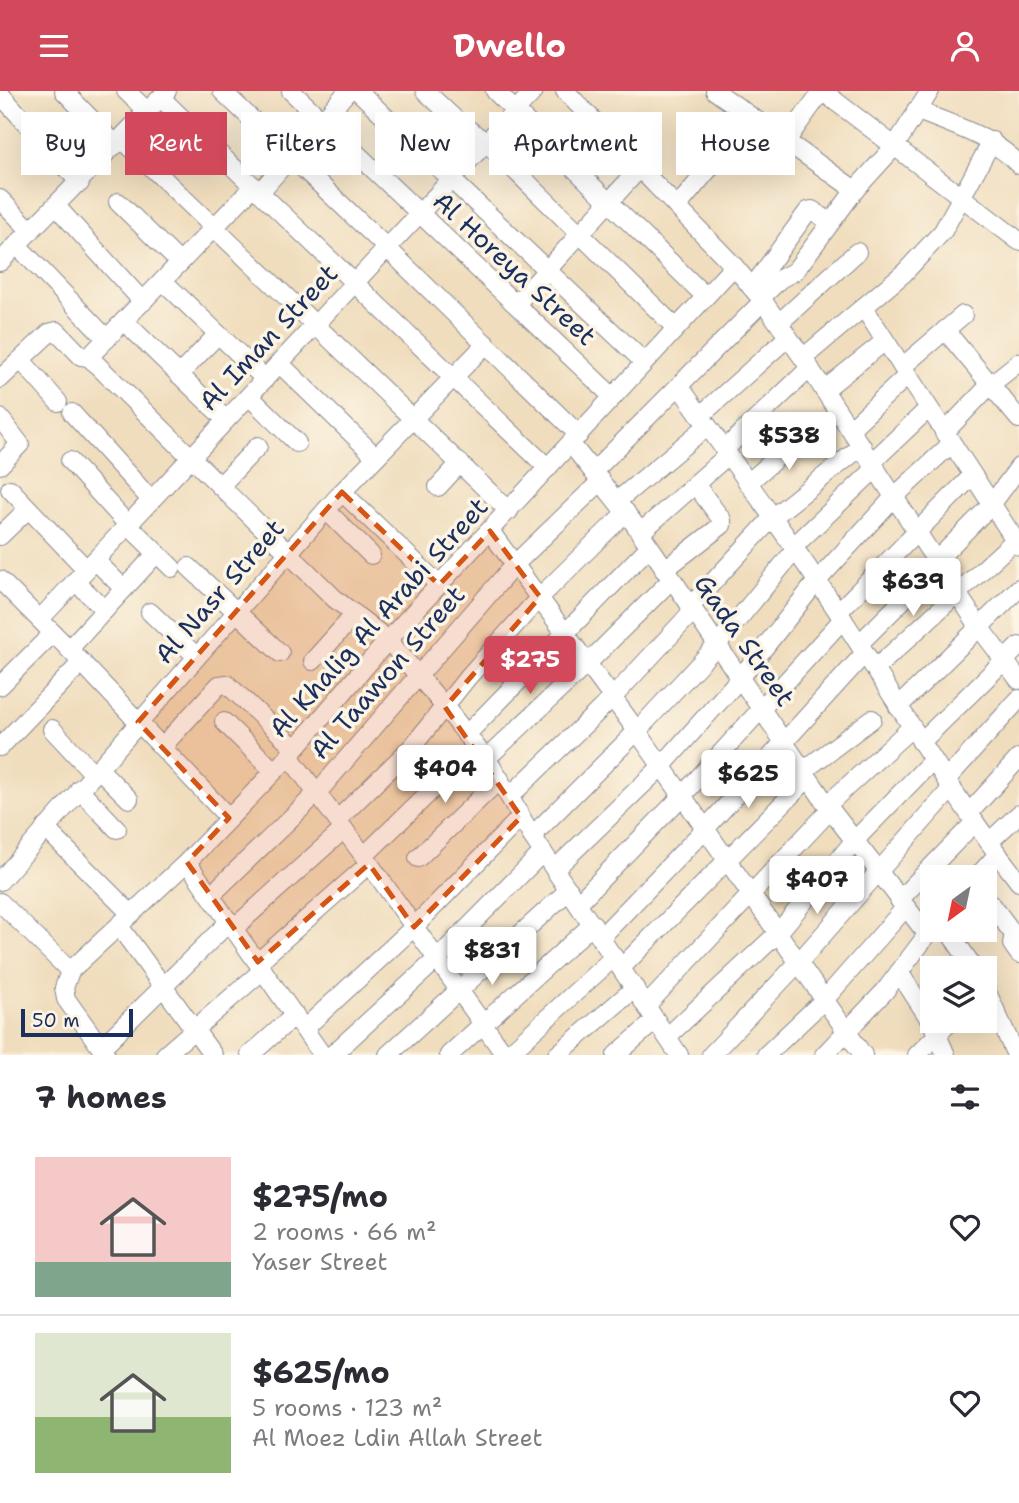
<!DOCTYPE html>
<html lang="en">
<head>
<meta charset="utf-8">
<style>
	body { margin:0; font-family:"Shantell Sans",sans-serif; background:#f2f2f3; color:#2b2b33; height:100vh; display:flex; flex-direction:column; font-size:26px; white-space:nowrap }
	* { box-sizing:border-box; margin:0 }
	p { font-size:23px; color:#7c7c81 }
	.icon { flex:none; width:38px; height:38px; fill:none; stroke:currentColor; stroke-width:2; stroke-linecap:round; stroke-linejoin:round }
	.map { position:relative; height:964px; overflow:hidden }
	.drawer { display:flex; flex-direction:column; background:#fff; flex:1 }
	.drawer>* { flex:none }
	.hud { position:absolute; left:21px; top:21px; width:978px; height:63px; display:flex; gap:14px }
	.needle { width:46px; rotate:213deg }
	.controls { position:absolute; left:920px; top:774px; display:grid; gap:14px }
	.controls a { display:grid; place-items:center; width:77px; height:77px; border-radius:0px; background:#fff; box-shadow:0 7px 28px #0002; font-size:35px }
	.scale { position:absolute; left:21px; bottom:18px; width:112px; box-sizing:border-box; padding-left:7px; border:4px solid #1b2f5e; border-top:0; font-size:19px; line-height:24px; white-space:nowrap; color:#1b2f5e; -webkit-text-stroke:5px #fcf5e5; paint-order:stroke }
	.price { position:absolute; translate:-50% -60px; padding:0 16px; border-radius:7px; background:#fff; color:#222; font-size:23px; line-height:46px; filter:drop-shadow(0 2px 4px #0008) }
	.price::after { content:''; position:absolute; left:50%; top:42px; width:21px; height:16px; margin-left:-10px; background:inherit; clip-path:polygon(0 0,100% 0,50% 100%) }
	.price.on { background:#d1495b; color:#fff }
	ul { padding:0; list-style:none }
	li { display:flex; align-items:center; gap:21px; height:175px; padding:0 35px }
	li+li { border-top:2px solid #e1e1e2 }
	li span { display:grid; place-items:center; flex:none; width:196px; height:140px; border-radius:0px; color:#555 }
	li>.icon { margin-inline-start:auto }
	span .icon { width:84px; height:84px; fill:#fffc; stroke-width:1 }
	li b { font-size:30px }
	h2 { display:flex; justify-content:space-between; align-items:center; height:84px; padding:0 35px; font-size:30px }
	.pill { padding:0 24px; border-radius:0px; background:#fff; box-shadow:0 7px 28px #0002; font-size:24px; line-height:63px }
	.pill.on { background:#d1495b; color:#fff }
	header { display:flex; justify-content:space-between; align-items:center; height:91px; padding:0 35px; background:#d1495b; color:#fff; font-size:32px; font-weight:700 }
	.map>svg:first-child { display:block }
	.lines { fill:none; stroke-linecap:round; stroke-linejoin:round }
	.minor-casing { stroke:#86868e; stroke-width:20 }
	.minor { stroke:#fff; stroke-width:18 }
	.marked { fill:#d45514; fill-opacity:0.2; stroke:#d45514; stroke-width:5; stroke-dasharray:14 9; stroke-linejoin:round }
	.labels { text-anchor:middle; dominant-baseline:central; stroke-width:7; stroke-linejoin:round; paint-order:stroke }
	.street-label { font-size:26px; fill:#1b2f5e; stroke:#fcf5e5 }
</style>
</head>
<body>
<header><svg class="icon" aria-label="menu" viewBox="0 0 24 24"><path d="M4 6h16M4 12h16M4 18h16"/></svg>Dwello<svg class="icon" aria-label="person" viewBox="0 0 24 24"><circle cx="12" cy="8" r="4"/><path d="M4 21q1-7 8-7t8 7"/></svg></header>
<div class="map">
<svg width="1019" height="964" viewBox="0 0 1019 964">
	<rect width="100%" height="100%" fill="#fcf5e5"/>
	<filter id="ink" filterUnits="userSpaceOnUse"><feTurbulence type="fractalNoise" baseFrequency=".0143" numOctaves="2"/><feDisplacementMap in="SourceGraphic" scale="14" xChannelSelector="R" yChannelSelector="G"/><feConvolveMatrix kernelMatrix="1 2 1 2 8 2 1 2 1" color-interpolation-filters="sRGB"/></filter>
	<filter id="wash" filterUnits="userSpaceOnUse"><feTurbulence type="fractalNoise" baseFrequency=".00686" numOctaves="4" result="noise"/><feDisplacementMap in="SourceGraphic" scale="28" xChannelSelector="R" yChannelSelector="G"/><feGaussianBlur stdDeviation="1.57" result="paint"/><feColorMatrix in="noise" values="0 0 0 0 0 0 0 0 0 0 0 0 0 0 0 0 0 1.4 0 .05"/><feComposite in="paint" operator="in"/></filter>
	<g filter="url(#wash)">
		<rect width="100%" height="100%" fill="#f0ddbd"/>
	</g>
	<g filter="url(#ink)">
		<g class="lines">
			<defs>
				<g id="minor">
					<polyline points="64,0 116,54"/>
					<polyline points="126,0 148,21"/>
					<polyline points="222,0 387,157 579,344"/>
					<polyline points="291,0 613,306"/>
					<polyline points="358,0 644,271"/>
					<polyline points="425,0 457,30 486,51 675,236"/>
					<polyline points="495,0 705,205"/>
					<polyline points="565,0 734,175 763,210 803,267 980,537 1019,589"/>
					<polyline points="715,0 855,99"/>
					<polyline points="822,0 1019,150"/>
					<polyline points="0,3 80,92"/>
					<polyline points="161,7 548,377"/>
					<path d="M 916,19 C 951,34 993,45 1019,74"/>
					<polyline points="122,48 509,420"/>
					<polyline points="786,50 822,0"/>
					<polyline points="260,101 348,0"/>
					<polyline points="0,108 31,140"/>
					<polyline points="118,111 180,172"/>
					<polyline points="56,115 143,211"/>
					<polyline points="677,116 752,26"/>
					<polyline points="17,154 107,248"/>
					<polyline points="0,171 167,0"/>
					<polyline points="163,190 265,288"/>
					<polyline points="752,197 808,120 812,119 830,131"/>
					<polyline points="761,207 780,188 795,180 855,99 895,55 930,0"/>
					<polyline points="516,213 640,77"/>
					<polyline points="864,217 1019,455"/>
					<polyline points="124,230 226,329"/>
					<polyline points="779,232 857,161"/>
					<polyline points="945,239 1019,328"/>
					<polyline points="89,266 254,95"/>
					<polyline points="803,267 904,182 943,140 992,50"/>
					<polyline points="21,269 58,311"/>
					<polyline points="279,272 376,366"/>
					<polyline points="902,276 963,224"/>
					<polyline points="179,284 218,243"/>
					<polyline points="0,288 49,242 57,240 81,265 89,266 335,508 388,549 445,616 492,676 532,745 679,964"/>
					<path d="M 680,296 C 735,374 792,451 844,530 C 902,618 954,708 1019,791"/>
					<polyline points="824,299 885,250"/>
					<polyline points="249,305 297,352"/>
					<polyline points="72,322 151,409"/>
					<polyline points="700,325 788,246"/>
					<polyline points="0,327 20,353 0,374"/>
					<polyline points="850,338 907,285"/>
					<polyline points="944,342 990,294 1019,271"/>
					<polyline points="571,353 633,431 827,714 927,843"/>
					<polyline points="724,359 810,277"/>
					<polyline points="70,370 128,434 172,477"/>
					<polyline points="872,371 928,318"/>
					<polyline points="593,381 763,210"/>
					<polyline points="748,392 805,342"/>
					<polyline points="220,395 258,355"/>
					<polyline points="438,396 460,372"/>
					<polyline points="10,398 86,478"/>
					<polyline points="342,401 439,494"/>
					<polyline points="617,410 707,335"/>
					<polyline points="326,419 371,464"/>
					<polyline points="490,440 637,640 863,964"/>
					<polyline points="640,442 728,364"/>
					<polyline points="0,445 28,418"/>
					<polyline points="793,456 876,377"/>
					<polyline points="95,469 124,498"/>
					<polyline points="937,469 991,414 1019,376"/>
					<polyline points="189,476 280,562"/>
					<polyline points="664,479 722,434 722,429 695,393"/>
					<polyline points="0,489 69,558 229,727"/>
					<polyline points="75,490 105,519"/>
					<polyline points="690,516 773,426 862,355"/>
					<polyline points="150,521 196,565"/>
					<polyline points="838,521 972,385"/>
					<polyline points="40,528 534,0"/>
					<polyline points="859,553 939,473"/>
					<polyline points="69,558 156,463"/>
					<polyline points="313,570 355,523"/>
					<polyline points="875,578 1015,449"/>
					<polyline points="0,595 53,542"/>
					<polyline points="898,616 1019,497"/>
					<polyline points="224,631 274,680"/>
					<polyline points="52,638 93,682"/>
					<polyline points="466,644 649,456"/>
					<polyline points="921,651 1019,555"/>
					<polyline points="0,656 82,571"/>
					<polyline points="162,656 219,594 227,593 295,657"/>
					<polyline points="289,665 364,765 505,964"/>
					<polyline points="486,668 588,572 671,489"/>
					<polyline points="98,677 129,708"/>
					<polyline points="803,680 872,628"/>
					<polyline points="946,689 1019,608"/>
					<polyline points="79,698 117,738"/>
					<polyline points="510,705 613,606 693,520"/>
					<polyline points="827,714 911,637"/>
					<polyline points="969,722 1019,667"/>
					<polyline points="337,729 412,656 468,586 540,506 626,421"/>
					<polyline points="45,737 131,823"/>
					<polyline points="532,745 637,640 717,554 795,459"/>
					<polyline points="989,751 1019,723"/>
					<polyline points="364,765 476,656"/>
					<polyline points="418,767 500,688"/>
					<polyline points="187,771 322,964"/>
					<polyline points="555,778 661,676 741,586 817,490 894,406 951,353"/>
					<polyline points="977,786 998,763"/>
					<polyline points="0,790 342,401 486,253"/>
					<polyline points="211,804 317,702 515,473 601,390"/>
					<polyline points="899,809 975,731"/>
					<polyline points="0,811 70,880"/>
					<polyline points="578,812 682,705 843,528"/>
					<polyline points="992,814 1015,845"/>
					<polyline points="119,835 213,964"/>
					<polyline points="234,837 344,738"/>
					<polyline points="947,838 974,877"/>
					<polyline points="1019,842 1013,847 1012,853 1019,863"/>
					<polyline points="601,846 705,738 865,562"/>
					<polyline points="258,871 369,773"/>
					<polyline points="621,877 808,687"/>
					<polyline points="899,881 932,932 946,964"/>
					<polyline points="985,897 1016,964"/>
					<polyline points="646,915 830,719"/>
					<polyline points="304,938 414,836 521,726"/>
					<polyline points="667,946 778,842 854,750 933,669"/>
					<polyline points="101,957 230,830"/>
					<polyline points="106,964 66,908 64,897 70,880 187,771 289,665 388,549 734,175"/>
					<polyline points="165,964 263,879"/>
					<polyline points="250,964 295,924"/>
					<polyline points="332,964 437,868 543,761"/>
					<polyline points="388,964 569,799"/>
					<polyline points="449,964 593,833"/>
					<polyline points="507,964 614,866"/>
					<polyline points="557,964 635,897"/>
					<polyline points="616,964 656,929"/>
					<polyline points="711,964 799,871 952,697"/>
					<polyline points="766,964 825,908 905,817"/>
					<polyline points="824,964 885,900 933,836"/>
					<polyline points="917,964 952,929"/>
				</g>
			</defs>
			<use href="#minor" class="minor-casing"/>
			<use href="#minor" class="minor"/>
		</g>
	</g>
	<path class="marked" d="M 342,401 L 439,494 L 490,440 L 540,506 L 445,616 L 521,726 L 414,836 L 369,773 L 258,871 L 187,771 L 229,727 L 138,631 Z"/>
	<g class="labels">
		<g class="street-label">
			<text transform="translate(515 177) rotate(43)">Al Horeya Street</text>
			<text transform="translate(268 246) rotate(-47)">Al Iman Street</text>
			<text transform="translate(219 500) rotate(-49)">Al Nasr Street</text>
			<text transform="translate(378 526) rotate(-48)">Al Khalig Al Arabi Street</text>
			<text transform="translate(745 549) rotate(55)">Gada Street</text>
			<text transform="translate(387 581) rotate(-49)">Al Taawon Street</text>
		</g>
	</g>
</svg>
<div class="controls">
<a><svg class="needle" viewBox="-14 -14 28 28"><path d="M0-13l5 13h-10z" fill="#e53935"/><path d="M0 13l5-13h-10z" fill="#7c7c81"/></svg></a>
<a><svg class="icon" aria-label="layers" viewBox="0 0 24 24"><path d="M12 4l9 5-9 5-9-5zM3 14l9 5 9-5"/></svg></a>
</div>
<div class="scale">50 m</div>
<b class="price" style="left:789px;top:381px">$538</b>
<b class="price" style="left:913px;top:527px">$639</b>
<b class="price on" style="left:530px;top:605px">$275</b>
<b class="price" style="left:445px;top:714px">$404</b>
<b class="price" style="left:748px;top:719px">$625</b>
<b class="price" style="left:817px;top:825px">$407</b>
<b class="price" style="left:492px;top:896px">$831</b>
<div class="hud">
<a class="pill">Buy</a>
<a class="pill on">Rent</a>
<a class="pill">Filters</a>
<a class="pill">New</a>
<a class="pill">Apartment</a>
<a class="pill">House</a>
</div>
</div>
<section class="drawer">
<h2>7 homes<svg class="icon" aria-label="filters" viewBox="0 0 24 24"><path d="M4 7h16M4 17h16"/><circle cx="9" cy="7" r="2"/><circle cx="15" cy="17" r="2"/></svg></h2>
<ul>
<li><span style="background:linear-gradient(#f6c9c9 75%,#7fa58c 0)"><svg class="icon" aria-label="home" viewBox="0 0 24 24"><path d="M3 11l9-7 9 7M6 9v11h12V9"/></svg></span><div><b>$275/mo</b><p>2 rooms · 66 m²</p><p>Yaser Street</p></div><svg class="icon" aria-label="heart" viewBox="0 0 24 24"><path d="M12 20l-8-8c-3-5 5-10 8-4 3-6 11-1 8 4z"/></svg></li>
<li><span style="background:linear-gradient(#dfe7d0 60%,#8fb573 0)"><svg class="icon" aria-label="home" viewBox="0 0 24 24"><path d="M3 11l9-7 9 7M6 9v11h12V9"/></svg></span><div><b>$625/mo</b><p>5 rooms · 123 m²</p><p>Al Moez Ldin Allah Street</p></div><svg class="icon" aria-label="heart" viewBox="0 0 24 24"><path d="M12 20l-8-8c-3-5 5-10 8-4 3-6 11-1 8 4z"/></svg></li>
</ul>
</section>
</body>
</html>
